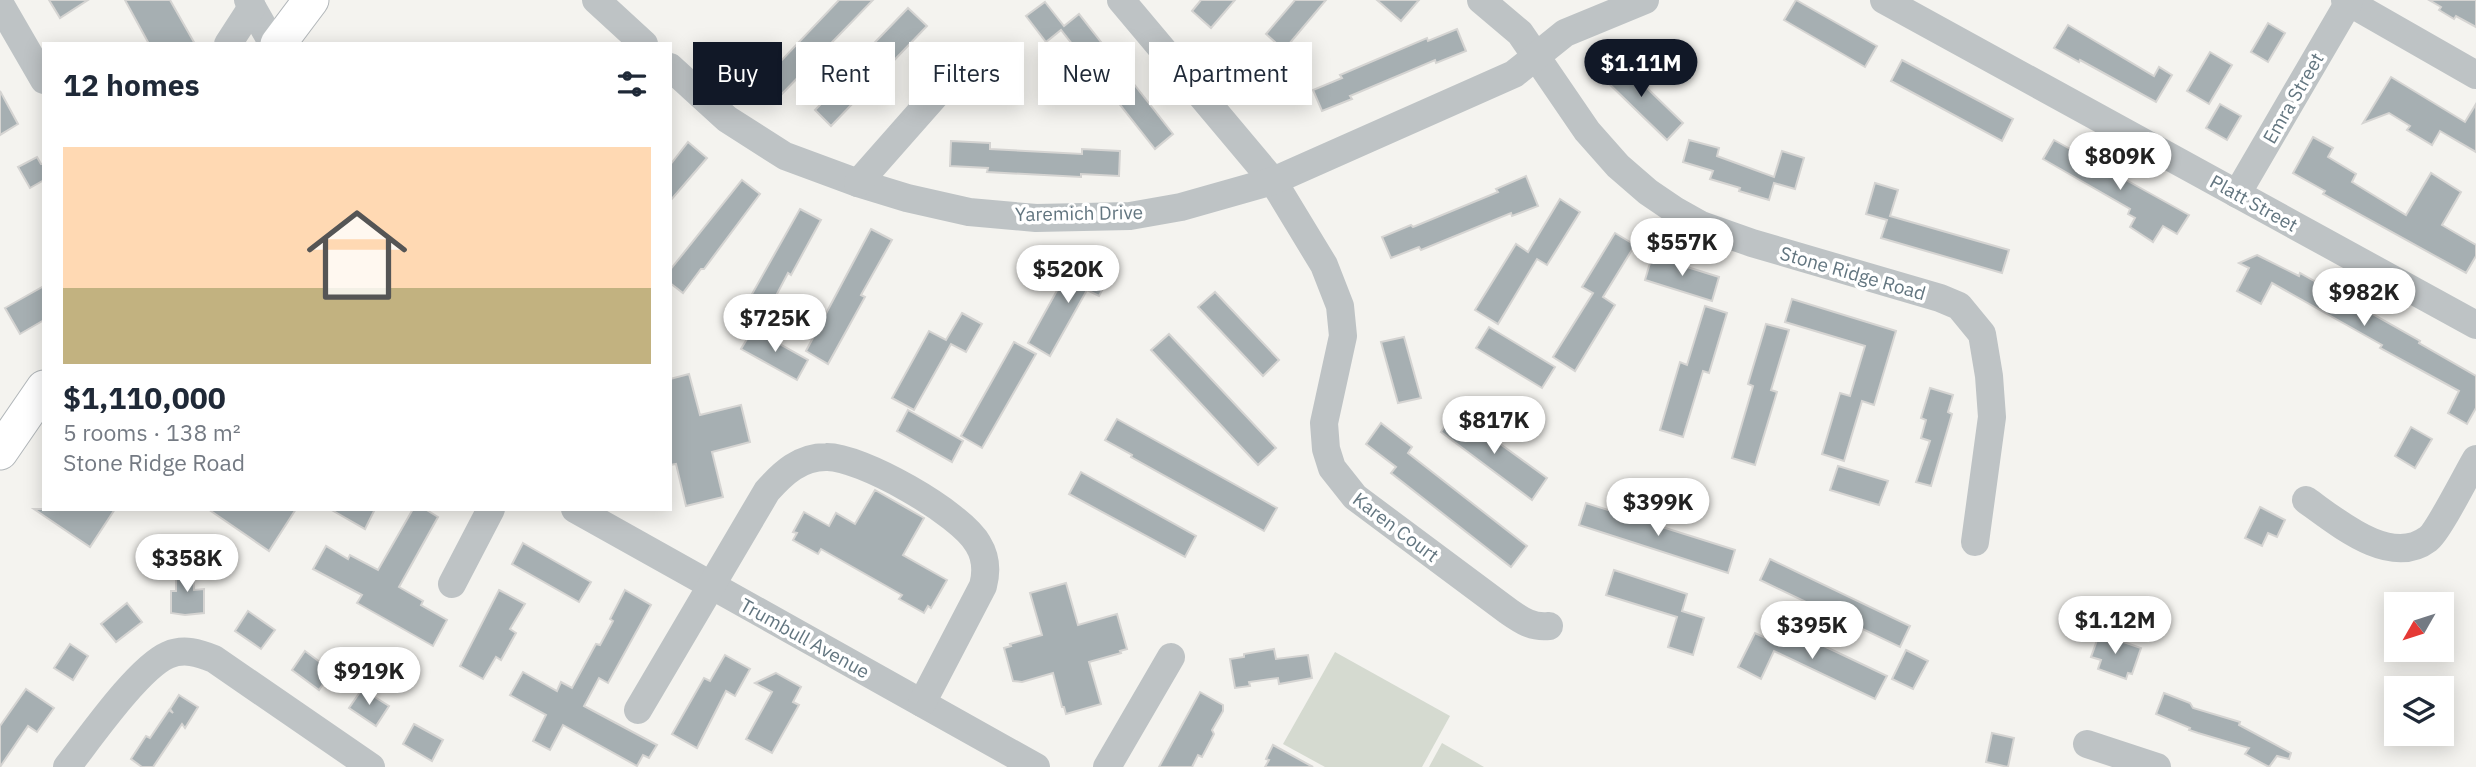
<!DOCTYPE html>
<html lang="en">
<head>
<meta charset="utf-8">
<style>
	body { margin:0; font-family:"IBM Plex Sans",sans-serif; background:#f2f2f3; color:#1f2937; height:100vh; display:flex; flex-direction:column; font-size:26px; white-space:nowrap }
	* { box-sizing:border-box; margin:0 }
	p { font-size:23px; color:#747a83 }
	.icon { flex:none; width:38px; height:38px; fill:none; stroke:currentColor; stroke-width:2; stroke-linecap:round; stroke-linejoin:round }
	.map { position:relative; flex:1; overflow:hidden }
	.details { position:absolute; left:42px; top:42px; width:630px; height:469px; display:flex; flex-direction:column; background:#fff; border-radius:0px; box-shadow:0 4px 18px #0003 }
	.details>* { flex:none }
	.banner { position:absolute; left:693px; top:42px; width:665px; height:63px; display:flex; gap:14px }
	.needle { width:46px; rotate:231deg }
	.buttons { position:absolute; left:2384px; top:592px; display:grid; gap:14px }
	.buttons a { display:grid; place-items:center; width:70px; height:70px; border-radius:0px; background:#fff; box-shadow:0 4px 18px #0003; font-size:35px }
	.price { position:absolute; translate:-50% -60px; padding:0 16px; border-radius:24px; background:#fff; color:#222; font-size:23px; line-height:46px; filter:drop-shadow(0 2px 4px #0008) }
	.price::after { content:''; position:absolute; left:50%; top:42px; width:21px; height:16px; margin-left:-10px; background:inherit; clip-path:polygon(0 0,100% 0,50% 100%) }
	.price.active { background:#111827; color:#fff }
	ul { padding:0; list-style:none }
	li { display:grid; align-content:center; gap:14px; height:371px; padding:0 21px }
	li+li { border-top:2px solid #e0e1e3 }
	li span { display:grid; place-items:center; height:217px; border-radius:0px; color:#555 }
	li>.icon { margin-inline-start:auto }
	span .icon { width:126px; height:126px; fill:#fffc; stroke-width:1 }
	li b { font-size:30px }
	h2 { display:flex; justify-content:space-between; align-items:center; height:84px; padding:0 21px; font-size:30px }
	.pill { padding:0 24px; border-radius:0px; background:#fff; box-shadow:0 4px 18px #0003; font-size:24px; line-height:63px }
	.pill.active { background:#111827; color:#fff }
	.map>svg:first-child { display:block }
	.green { fill:#d5dad0 }
	.building { fill:#a6afb2; stroke:#d5d4d2; stroke-width:2 }
	.lines { fill:none; stroke-linecap:round; stroke-linejoin:round }
	.major-casing { stroke:#b1b6b9; stroke-width:37 }
	.minor { stroke:#bec3c5; stroke-width:28 }
	.major { stroke:#fff; stroke-width:35 }
	.labels { text-anchor:middle; dominant-baseline:central; stroke-width:7; stroke-linejoin:round; paint-order:stroke }
	.street-label { font-size:19px; fill:#637680; stroke:#fff }
</style>
</head>
<body>
<div class="map">
<svg width="2476" height="767" viewBox="0 0 2476 767">
	<rect width="100%" height="100%" fill="#f4f3ef"/>
	<g class="green">
		<polygon points="1335,652 1450,716 1422,767 1325,767 1283,744"/>
		<polygon points="1442,743 1484,767 1429,767"/>
	</g>
	<g class="building">
		<polygon points="49,0 88,0 60,18"/>
		<polygon points="125,0 170,0 195,44 149,44"/>
		<polygon points="839,0 873,0 777,99 760,83"/>
		<polygon points="1201,0 1235,0 1211,28 1192,11"/>
		<polygon points="1295,0 1326,0 1284,50 1266,34"/>
		<polygon points="1377,0 1419,0 1401,21"/>
		<polygon points="1796,0 1877,46 1865,67 1784,20"/>
		<polygon points="2429,0 2476,0 2476,27 2456,16 2454,19 2439,10 2441,7"/>
		<polygon points="1045,2 1064,26 1079,14 1173,134 1155,149 1061,30 1046,42 1026,16"/>
		<polygon points="908,8 927,26 831,126 815,110 858,66 855,63"/>
		<polygon points="2268,23 2285,33 2268,62 2251,52"/>
		<polygon points="2068,25 2154,76 2159,67 2172,75 2156,102 2080,60 2079,62 2054,48"/>
		<polygon points="1457,29 1466,51 1436,63 1435,60 1350,96 1352,99 1322,111 1313,90 1342,78 1340,75 1427,38 1428,41"/>
		<polygon points="2210,52 2232,65 2209,104 2187,91"/>
		<polygon points="1616,58 1683,123 1667,140 1599,74"/>
		<polygon points="1902,60 2013,119 2002,141 1891,81"/>
		<polygon points="2391,77 2465,122 2476,104 2476,152 2440,131 2432,145 2407,130 2410,126 2389,113 2363,123"/>
		<polygon points="0,91 18,124 0,135"/>
		<polygon points="2220,104 2241,116 2227,140 2206,128"/>
		<polygon points="2313,137 2333,148 2328,157 2356,174 2352,182 2406,215 2431,173 2461,192 2442,225 2476,245 2476,256 2466,273 2323,194 2325,191 2293,173"/>
		<polygon points="1689,140 1719,148 1717,156 1774,177 1782,151 1804,158 1795,189 1774,183 1769,200 1739,191 1740,188 1710,179 1713,171 1683,162"/>
		<polygon points="2054,140 2189,215 2177,234 2163,226 2153,242 2130,227 2135,218 2128,214 2130,209 2043,159"/>
		<polygon points="951,141 990,143 990,149 1082,154 1082,149 1120,151 1119,176 1081,174 1081,177 987,172 988,168 950,166"/>
		<polygon points="688,142 707,158 670,201 670,165"/>
		<polygon points="37,157 41,164 44,164 44,180 30,188 18,167"/>
		<polygon points="1526,176 1538,206 1512,216 1511,213 1421,250 1419,247 1391,258 1382,237 1411,225 1413,227 1498,192 1496,189"/>
		<polygon points="742,180 760,194 704,269 701,269 683,293 670,283 670,270"/>
		<polygon points="1875,183 1898,190 1890,216 2009,250 2002,273 1881,238 1887,220 1866,214"/>
		<polygon points="1560,199 1580,212 1547,265 1537,259 1498,324 1475,310 1516,244 1528,252"/>
		<polygon points="800,209 821,220 791,275 788,273 759,328 739,317"/>
		<polygon points="871,229 892,240 861,295 865,297 828,364 806,351"/>
		<polygon points="1615,233 1635,245 1603,297 1615,305 1575,371 1553,357 1593,293 1582,287"/>
		<polygon points="2257,255 2299,276 2300,273 2420,341 2419,343 2476,376 2476,408 2467,424 2448,413 2459,391 2380,348 2382,345 2272,283 2261,304 2237,291 2249,268 2239,263"/>
		<polygon points="1652,256 1719,277 1712,301 1645,280"/>
		<polygon points="1094,257 1114,268 1099,296 1087,290 1050,356 1028,343 1065,276 1079,284"/>
		<polygon points="44,286 44,320 20,334 5,308"/>
		<polygon points="1215,292 1279,360 1263,376 1198,307"/>
		<polygon points="1792,299 1896,331 1874,405 1862,401 1844,461 1822,454 1840,393 1850,396 1865,346 1785,322"/>
		<polygon points="1705,306 1727,313 1709,373 1703,371 1683,437 1660,430 1680,362 1687,365"/>
		<polygon points="962,313 982,324 966,352 951,344 914,410 892,398 929,331 946,340"/>
		<polygon points="1766,324 1789,330 1771,390 1777,392 1755,465 1732,458 1753,386 1748,384"/>
		<polygon points="1489,327 1555,367 1542,388 1476,348"/>
		<polygon points="753,329 808,360 797,380 741,349"/>
		<polygon points="1169,334 1276,448 1258,465 1151,350"/>
		<polygon points="1404,337 1421,398 1398,403 1381,342"/>
		<polygon points="1014,342 1036,354 982,448 961,436"/>
		<polygon points="689,374 700,415 741,405 750,442 712,452 723,497 686,506 676,464 670,465 670,379"/>
		<polygon points="1930,388 1953,395 1948,412 1952,414 1931,486 1916,482 1930,441 1921,438 1926,420 1921,418"/>
		<polygon points="908,410 963,441 952,462 897,431"/>
		<polygon points="1455,411 1547,478 1532,500 1441,432"/>
		<polygon points="1117,419 1277,508 1264,531 1131,457 1132,455 1105,440"/>
		<polygon points="1381,423 1412,447 1408,453 1527,546 1511,567 1391,473 1396,467 1366,444"/>
		<polygon points="2411,427 2432,439 2415,468 2395,456"/>
		<polygon points="1838,466 1888,481 1879,505 1830,490"/>
		<polygon points="1081,472 1196,536 1185,557 1069,494"/>
		<polygon points="875,490 924,518 903,555 947,580 931,608 928,606 924,613 899,599 902,595 821,549 818,554 793,540 797,533 793,532 804,512 829,526 836,513 855,524"/>
		<polygon points="1586,503 1735,550 1728,573 1579,525"/>
		<polygon points="2260,507 2285,520 2277,537 2268,533 2262,546 2245,538"/>
		<polygon points="34,509 115,509 90,547"/>
		<polygon points="208,509 296,509 269,551"/>
		<polygon points="330,509 375,509 365,529"/>
		<polygon points="413,509 425,509 438,517 399,587 423,601 421,605 447,620 433,646 357,603 362,595 313,569 326,546 348,559 350,555 378,570"/>
		<polygon points="523,543 591,582 579,602 512,564"/>
		<polygon points="1770,559 1910,626 1900,647 1760,580"/>
		<polygon points="176,567 193,567 194,590 204,589 204,613 185,615 171,613 171,591 176,591"/>
		<polygon points="1614,570 1687,594 1682,611 1704,618 1693,655 1668,647 1677,617 1606,595"/>
		<polygon points="1066,583 1078,625 1117,614 1127,649 1120,651 1121,653 1089,662 1101,704 1066,714 1064,707 1062,707 1053,673 1022,682 1013,681 1004,648 1011,646 1010,644 1042,635 1030,593"/>
		<polygon points="499,590 525,604 510,629 516,633 501,660 496,657 483,679 460,666"/>
		<polygon points="625,590 651,605 608,683 599,678 584,706 657,745 649,758 643,755 637,766 563,725 550,750 533,741 546,715 510,695 523,672 557,691 561,682 572,688 596,644 600,645 613,621 610,619"/>
		<polygon points="127,603 142,622 116,642 101,624"/>
		<polygon points="248,611 275,630 261,649 235,631"/>
		<polygon points="1784,627 1887,676 1875,699 1774,651 1761,679 1738,667 1755,633 1776,643"/>
		<polygon points="2101,629 2112,638 2141,648 2132,674 2128,673 2126,679 2098,669 2101,660 2091,657"/>
		<polygon points="70,644 88,656 73,680 54,668"/>
		<polygon points="1274,649 1276,659 1308,655 1312,678 1279,684 1278,678 1249,682 1250,686 1235,688 1230,659 1244,657 1244,654"/>
		<polygon points="1906,650 1928,661 1913,689 1892,679"/>
		<polygon points="305,651 332,671 319,690 292,670"/>
		<polygon points="725,655 750,669 735,696 726,691 697,748 672,734 704,678 710,681"/>
		<polygon points="776,673 801,687 793,702 799,705 772,753 746,739 772,692 755,683"/>
		<polygon points="26,689 54,708 37,732 28,726 0,767 0,726"/>
		<polygon points="362,689 389,706 376,726 349,708"/>
		<polygon points="1200,692 1223,705 1223,711 1212,730 1214,734 1202,757 1198,755 1192,767 1159,767"/>
		<polygon points="2164,693 2190,703 2193,708 2240,722 2239,725 2291,753 2289,759 2277,756 2269,767 2245,754 2249,748 2198,733 2189,730 2190,728 2156,714"/>
		<polygon points="179,695 198,707 185,728 182,724 153,767 142,767 131,759 146,736 150,738 169,710 173,713 170,709"/>
		<polygon points="414,724 443,740 432,761 403,744"/>
		<polygon points="1992,733 2014,738 2008,767 1986,762"/>
		<polygon points="1273,745 1313,767 1265,767 1269,760 1266,759"/>
	</g>
	<g class="lines">
		<defs>
			<g id="major">
				<polyline points="278,44 311,0"/>
				<polyline points="0,452 44,388"/>
			</g>
		</defs>
		<use href="#major" class="major-casing"/>
		<g class="minor">
			<polyline points="248,0 273,44"/>
			<polyline points="596,0 644,44"/>
			<path d="M 1121,0 L 1273,181 L 1324,265 L 1340,306 L 1343,336 L 1324,423 L 1326,449 L 1332,468 L 1355,497 L 1508,611 C 1521,620 1532,628 1549,626"/>
			<polyline points="1481,0 1520,33 1587,131 1618,166 1648,192 1676,211 1701,225 1752,243 1940,298 1959,306 1982,334 1989,376 1992,417 1975,542"/>
			<polyline points="1884,0 2476,325"/>
			<polyline points="2345,0 2476,75"/>
			<polyline points="0,4 44,80"/>
			<polyline points="228,44 252,7"/>
			<polyline points="670,67 727,119 785,156 858,183 907,198 969,212 1036,218 1130,216 1181,207 1273,181 1514,74 1565,33 1645,0"/>
			<polyline points="858,183 955,73"/>
			<polyline points="2237,194 2349,2"/>
			<path d="M 2306,500 C 2336,521 2390,568 2428,539 C 2438,532 2467,474 2476,459"/>
			<polyline points="575,509 1036,767"/>
			<polyline points="452,584 491,509"/>
			<path d="M 638,710 L 767,491 C 783,473 800,457 826,457 C 860,456 961,513 978,544 C 986,557 987,571 983,586 L 922,703"/>
			<polyline points="2087,744 2157,767"/>
			<path d="M 67,767 C 89,739 138,668 168,655 C 184,648 199,653 214,659 L 371,767"/>
			<polyline points="1107,767 1171,657"/>
		</g>
		<use href="#major" class="major"/>
	</g>
	<g class="labels">
		<g class="street-label">
			<text transform="translate(2293 98) rotate(-60)">Emra Street</text>
			<text transform="translate(2254 203) rotate(29)">Platt Street</text>
			<text transform="translate(1079 213) rotate(-1)">Yaremich Drive</text>
			<text transform="translate(1853 273) rotate(16)">Stone Ridge Road</text>
			<text transform="translate(1396 527) rotate(37)">Karen Court</text>
			<text transform="translate(805 638) rotate(29)">Trumbull Avenue</text>
		</g>
	</g>
</svg>
<div class="buttons">
<a><svg class="needle" viewBox="-14 -14 28 28"><path d="M0-13l5 13h-10z" fill="#e53935"/><path d="M0 13l5-13h-10z" fill="#747a83"/></svg></a>
<a><svg class="icon" aria-label="layers" viewBox="0 0 24 24"><path d="M12 4l9 5-9 5-9-5zM3 14l9 5 9-5"/></svg></a>
</div>
<b class="price active" style="left:1641px;top:99px">$1.11M</b>
<b class="price" style="left:2120px;top:192px">$809K</b>
<b class="price" style="left:1682px;top:278px">$557K</b>
<b class="price" style="left:1068px;top:305px">$520K</b>
<b class="price" style="left:2364px;top:328px">$982K</b>
<b class="price" style="left:775px;top:354px">$725K</b>
<b class="price" style="left:1494px;top:456px">$817K</b>
<b class="price" style="left:1658px;top:538px">$399K</b>
<b class="price" style="left:187px;top:594px">$358K</b>
<b class="price" style="left:2115px;top:656px">$1.12M</b>
<b class="price" style="left:1812px;top:661px">$395K</b>
<b class="price" style="left:369px;top:707px">$919K</b>
<div class="banner">
<a class="pill active">Buy</a>
<a class="pill">Rent</a>
<a class="pill">Filters</a>
<a class="pill">New</a>
<a class="pill">Apartment</a>
</div>
<section class="details">
<h2>12 homes<svg class="icon" aria-label="filters" viewBox="0 0 24 24"><path d="M4 7h16M4 17h16"/><circle cx="9" cy="7" r="2"/><circle cx="15" cy="17" r="2"/></svg></h2>
<ul>
<li><span style="background:linear-gradient(#ffd9b3 65%,#c2b280 0)"><svg class="icon" aria-label="home" viewBox="0 0 24 24"><path d="M3 11l9-7 9 7M6 9v11h12V9"/></svg></span><div><b>$1,110,000</b><p>5 rooms · 138 m²</p><p>Stone Ridge Road</p></div></li>
</ul>
</section>
</div>
</body>
</html>
